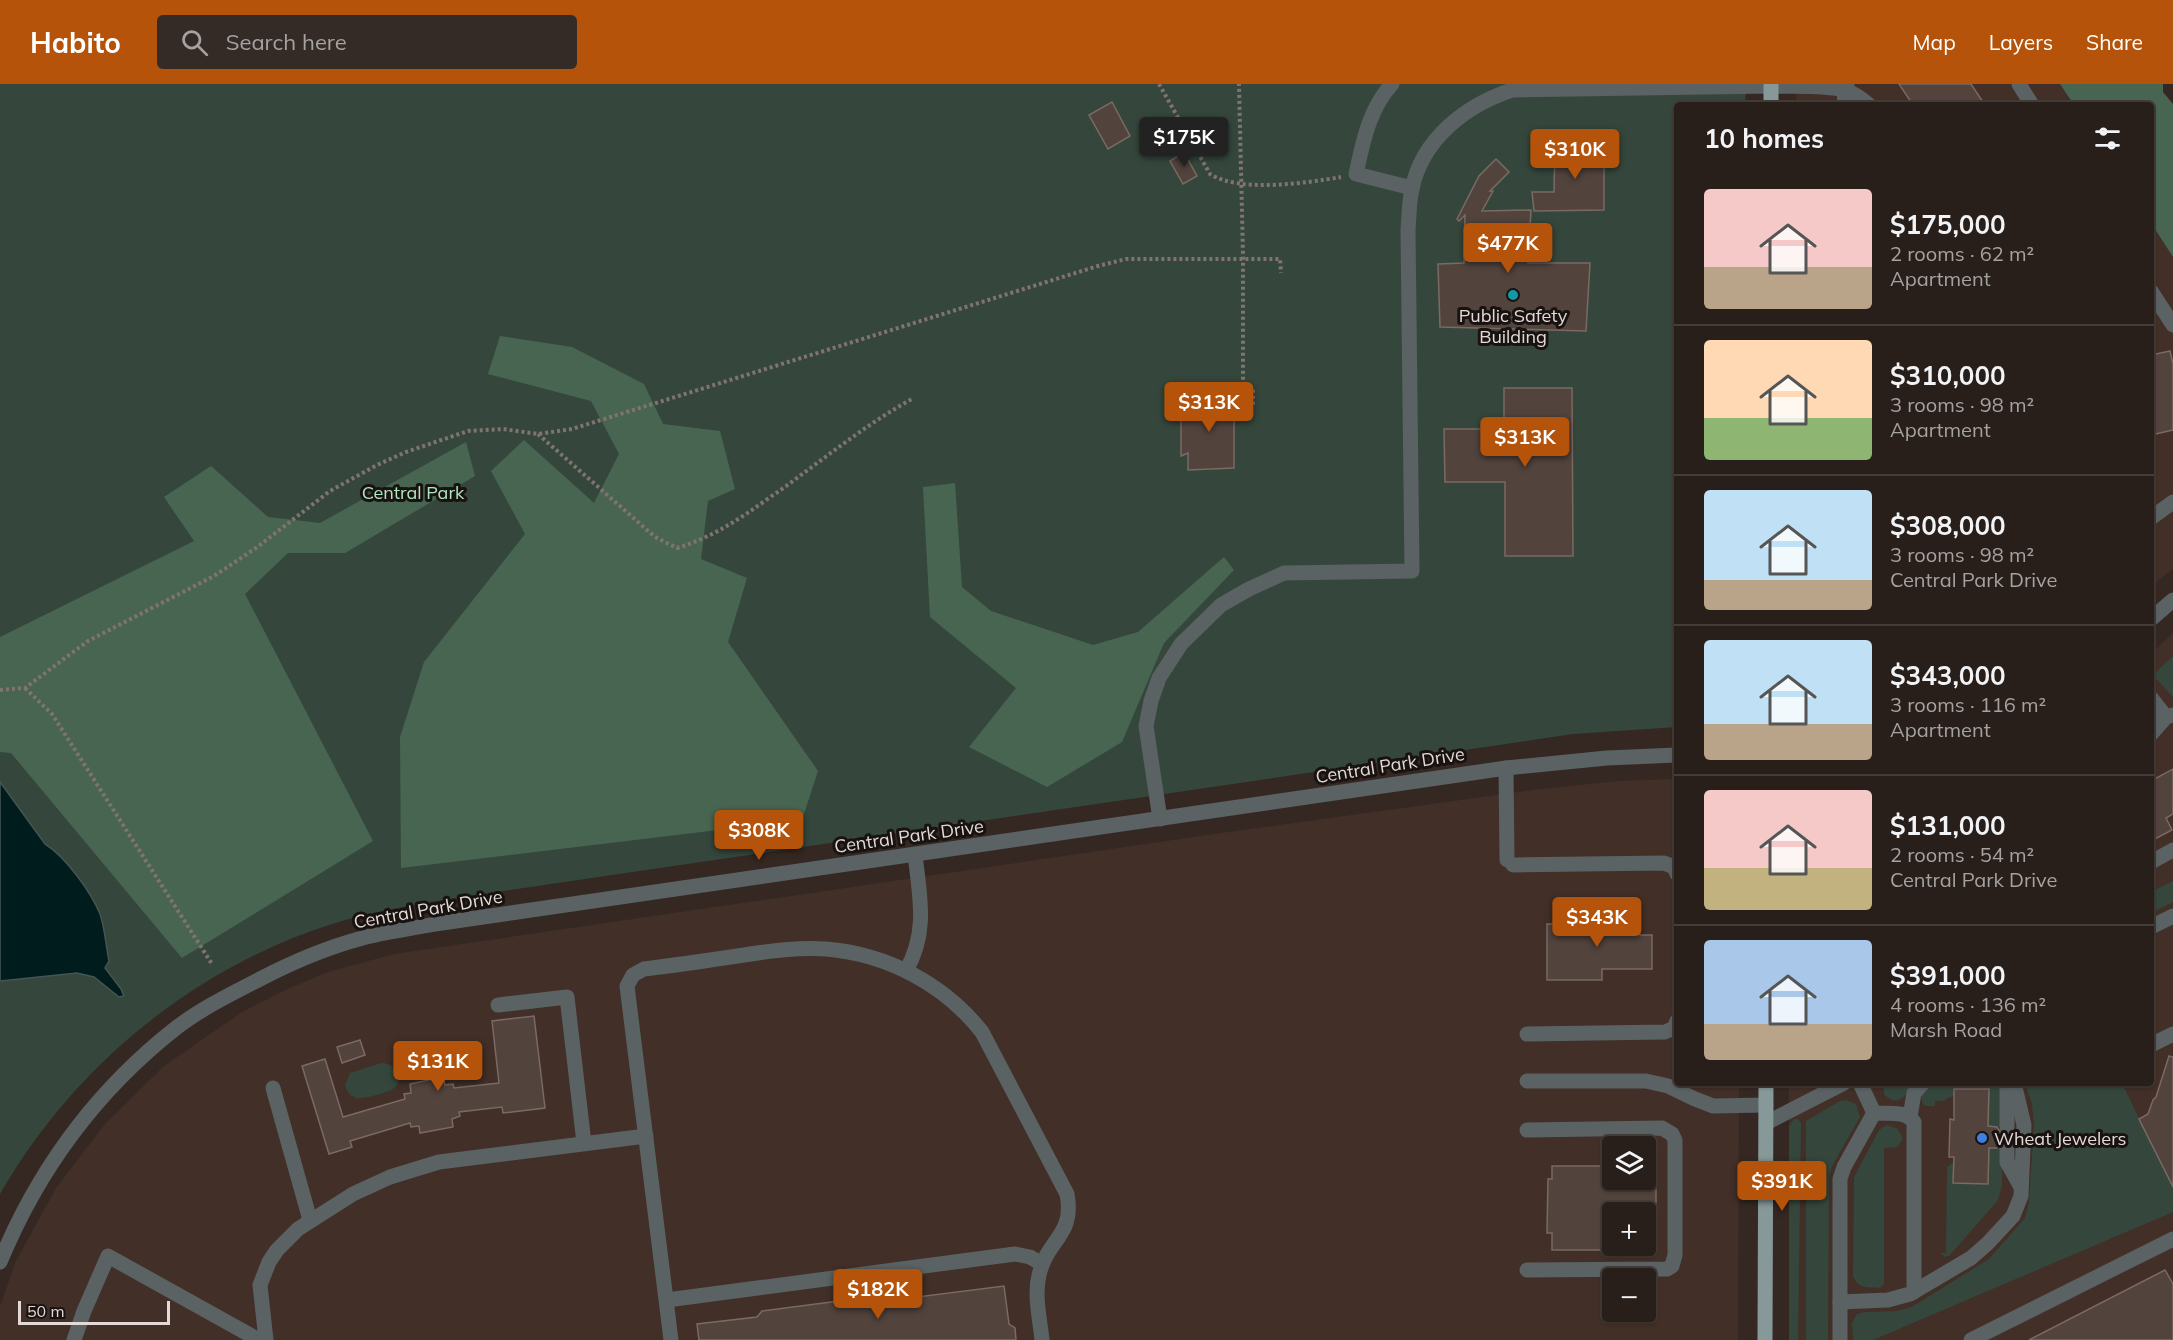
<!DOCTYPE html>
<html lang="en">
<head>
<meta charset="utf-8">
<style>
	body { margin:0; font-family:Mulish,sans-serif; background:#342b27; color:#f1f3f6; height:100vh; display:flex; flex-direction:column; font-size:22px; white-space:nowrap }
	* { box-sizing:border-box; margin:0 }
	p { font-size:20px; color:#a5a2a2 }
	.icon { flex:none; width:33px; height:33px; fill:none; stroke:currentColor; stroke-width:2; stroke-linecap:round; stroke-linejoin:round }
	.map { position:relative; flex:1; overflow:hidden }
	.sheet { position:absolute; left:1674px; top:18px; width:480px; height:984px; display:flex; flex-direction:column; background:#281e1a; border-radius:6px; box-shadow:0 2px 4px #0004,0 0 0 2px #443c39 }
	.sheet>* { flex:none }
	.buttons { position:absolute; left:1602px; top:1052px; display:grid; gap:12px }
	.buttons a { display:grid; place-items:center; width:54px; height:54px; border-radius:6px; background:#281e1a; box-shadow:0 2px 4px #0004,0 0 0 2px #443c39; font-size:30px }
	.scale { position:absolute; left:18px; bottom:15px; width:152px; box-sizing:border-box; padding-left:6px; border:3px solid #e3dad6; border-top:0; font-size:16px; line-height:21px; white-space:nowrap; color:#e3dad6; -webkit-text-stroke:4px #181210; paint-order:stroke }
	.price { position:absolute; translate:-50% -51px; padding:0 14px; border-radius:6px; background:#b45309; color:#fff; font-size:20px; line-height:39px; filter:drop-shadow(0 2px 3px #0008) }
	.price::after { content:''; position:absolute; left:50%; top:36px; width:18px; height:14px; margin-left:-9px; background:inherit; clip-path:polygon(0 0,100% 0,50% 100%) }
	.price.on { background:#222; color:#fff }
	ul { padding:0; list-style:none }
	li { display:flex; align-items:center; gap:18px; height:150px; padding:0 30px }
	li+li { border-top:2px solid #443c39 }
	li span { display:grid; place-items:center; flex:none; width:168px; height:120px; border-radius:6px; color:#555 }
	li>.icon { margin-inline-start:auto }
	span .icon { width:72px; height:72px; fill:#fffc; stroke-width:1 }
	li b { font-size:26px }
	h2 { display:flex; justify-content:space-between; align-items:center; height:72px; padding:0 30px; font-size:26px }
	header { display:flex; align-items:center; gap:36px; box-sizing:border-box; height:84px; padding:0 30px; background:#b45309; color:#fff }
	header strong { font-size:28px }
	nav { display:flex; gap:33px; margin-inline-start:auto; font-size:21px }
	.search { width:420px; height:54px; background:#342b27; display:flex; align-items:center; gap:15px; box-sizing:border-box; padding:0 21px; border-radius:6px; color:#a5a2a2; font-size:22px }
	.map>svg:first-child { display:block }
	.built { fill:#422f27; fill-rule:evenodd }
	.green { fill:#35473c }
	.forest { fill:#486552 }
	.water { fill:#001c1d; stroke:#445554; stroke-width:1.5 }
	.building { fill:#52433d; stroke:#7a6a63; stroke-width:1.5 }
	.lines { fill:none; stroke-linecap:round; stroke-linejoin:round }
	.path { stroke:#80746f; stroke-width:4; stroke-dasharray:3 3; stroke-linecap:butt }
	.minor { stroke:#5a6263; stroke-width:15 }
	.major { stroke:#879899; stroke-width:15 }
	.culture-dot { fill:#0f9aa8; stroke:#181210; stroke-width:2 }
	.shop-dot { fill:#3f7fe0; stroke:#181210; stroke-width:2 }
	.labels { text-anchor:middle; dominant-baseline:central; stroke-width:6; stroke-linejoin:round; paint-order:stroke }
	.poi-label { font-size:18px; fill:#e3dad6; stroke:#181210 }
	.park-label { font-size:18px; fill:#afe6c2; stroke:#181210 }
	.street-label { font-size:18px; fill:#e3dad6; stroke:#181210 }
</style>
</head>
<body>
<header>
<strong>Habito</strong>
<div class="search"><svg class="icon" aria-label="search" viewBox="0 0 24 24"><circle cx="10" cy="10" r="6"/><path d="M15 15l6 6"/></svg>Search here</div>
<nav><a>Map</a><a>Layers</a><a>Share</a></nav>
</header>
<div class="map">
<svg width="2173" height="1256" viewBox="0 0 2173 1256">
	<rect width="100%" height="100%" fill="#352822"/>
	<g class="built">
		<polygon points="1797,0 2060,0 2074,21 1796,21"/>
		<polygon points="2151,139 2173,173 2173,485 2151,502"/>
		<polygon points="2173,549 2173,1256 1789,1256 1789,999 2151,999 2151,570"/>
		<path d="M 1677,695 L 1677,999 L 1739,999 L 1738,1256 L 0,1256 L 0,1222 L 16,1177 L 56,1104 L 105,1040 L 164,982 L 242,928 L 283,907 L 328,888 L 394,870 L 1207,751 L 1533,706 L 1618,697 ZM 1612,1062 L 1646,1062 L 1646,1095 L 1612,1095 ZM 1612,1128 L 1646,1128 L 1646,1161 L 1612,1161 ZM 1612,1194 L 1646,1194 L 1646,1227 L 1612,1227 Z"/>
	</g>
	<g class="green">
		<path d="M 0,0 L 1746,0 L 1745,21 L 1677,21 L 1677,643 L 1573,650 L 448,815 C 409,822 370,828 332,840 C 192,885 74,982 0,1110 Z"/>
		<polygon points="2173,572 2173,613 2153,591"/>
		<polygon points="2173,797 2173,818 2151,829 2151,808"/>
		<path d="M 381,979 C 394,979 407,993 394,1004 C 389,1008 381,1009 376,1011 C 362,1015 350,1018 345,1001 L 350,989 Z"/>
		<path d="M 1884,999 L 1914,999 C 1907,1011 1897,1025 1884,1010 Z"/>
		<polygon points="1936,999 1978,999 1978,1005 1955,1005 1954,1012 1947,1014 1944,1017 1935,1017 1935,1022 1925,1022 1922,1018 1921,1010 1925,1005"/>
		<polygon points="1983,999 2002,999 2003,1043 1988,1042 1989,1006 1981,1005"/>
		<polygon points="2025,999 2122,999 2168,1094 2173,1092 2173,1128 1873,1256 1853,1256 1852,1239 1857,1230 1865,1228 1897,1227 1912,1223 1989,1175 2025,1134 2029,1118 2034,1042 2032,1020"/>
		<polygon points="1846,1016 1856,1020 1860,1033 1833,1080 1829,1093 1828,1256 1806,1256 1806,1037 1840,1017"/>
		<polygon points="1794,1035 1798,1035 1801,1039 1798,1256 1789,1256 1789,1042"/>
		<path d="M 1887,1041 L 1898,1045 L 1903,1055 L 1897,1063 L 1884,1064 L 1884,1200 L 1880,1204 C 1868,1203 1858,1205 1853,1192 L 1854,1093 L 1879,1046 Z"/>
		<polygon points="1989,1064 2002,1064 2002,1101 1998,1116 1949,1172 1944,1173 1941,1169 1946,1169 1947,1083 1954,1078 1954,1099 1988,1100"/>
	</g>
	<g class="forest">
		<polygon points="2060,0 2163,0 2163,8 2173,20 2173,173 2151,139 2151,21 2074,21"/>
		<polygon points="500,252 572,263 644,300 663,340 720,347 735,405 708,417 701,475 747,494 728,558 818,687 802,736 401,784 400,653 424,578 525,450 491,387 524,356 594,419 619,370 591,317 488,290"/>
		<polygon points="466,358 475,392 345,469 288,469 245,510 373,757 182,874 11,669 0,668 0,553 194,457 164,413 211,382 268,433 320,439"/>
		<polygon points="955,399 962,503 991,527 1093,561 1138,548 1224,473 1234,486 1164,559 1122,658 1047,703 969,663 1016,604 930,533 923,403"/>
	</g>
	<path class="water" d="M 0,698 L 45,760 C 65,772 91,808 100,830 C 105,845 106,862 109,877 L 105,884 L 121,905 L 124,912 L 119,913 L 94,893 L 77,889 L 0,897 Z"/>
	<g class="building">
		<polygon points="1899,0 1971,0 1985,21 1913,21"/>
		<polygon points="1112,18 1130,52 1108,65 1089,31"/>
		<polygon points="1555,61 1604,61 1604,126 1534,127 1532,108 1554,108"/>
		<polygon points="1184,68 1197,92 1183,100 1170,77"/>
		<polygon points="1496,75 1509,88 1490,107 1493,107 1482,127 1531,126 1528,179 1590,179 1586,247 1440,243 1438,180 1464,179 1465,131 1459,137 1457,135 1479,92"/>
		<polygon points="2170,267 2173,280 2173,346 2151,351 2151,271"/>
		<polygon points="1504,304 1572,304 1573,472 1505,472 1505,398 1445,398 1444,345 1504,345"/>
		<polygon points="1188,312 1234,312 1234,384 1188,386 1188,369 1181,372 1181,327 1188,327"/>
		<polygon points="2173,685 2173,730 2166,734 2172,746 2151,757 2151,697"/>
		<polygon points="1601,831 1640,831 1640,851 1652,851 1652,885 1602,885 1602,896 1547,896 1547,840 1601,839"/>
		<polygon points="534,932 545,1024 503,1029 502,1023 459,1028 460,1032 452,1035 453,1043 420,1049 419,1042 411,1043 410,1039 350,1057 352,1063 329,1070 302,982 325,975 343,1033 405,1015 404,1010 411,1009 410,1000 443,993 445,1001 453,1000 454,1004 499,999 492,937"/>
		<polygon points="360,956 365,971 342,979 337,963"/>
		<polygon points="2169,972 2173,973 2173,1103 2139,1035 2148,1030 2153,1016 2156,1013"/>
		<polygon points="1954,1005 1989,1005 1988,1042 1997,1043 2003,1052 2008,1053 2014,1050 2014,1057 2008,1054 2003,1055 1997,1064 1989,1064 1988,1100 1953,1099 1954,1073 1949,1073 1950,1035 1954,1036"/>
		<polygon points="1552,1082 1612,1082 1612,1095 1649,1095 1649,1099 1656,1099 1656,1128 1612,1128 1612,1166 1552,1166 1552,1149 1547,1149 1548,1095 1552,1095"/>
		<polygon points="2165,1186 2173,1200 2173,1256 2029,1256"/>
		<polygon points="1004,1202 1009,1240 1015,1244 1016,1256 699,1256 697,1240 757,1233 762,1227 877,1212 878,1218"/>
	</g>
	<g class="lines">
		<g class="path">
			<path d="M 1159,0 L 1210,90 C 1240,109 1306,99 1341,93"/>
			<polyline points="1237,327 1253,322 1253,303 1243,304 1243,171 1239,0"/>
			<path d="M 538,350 L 655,453 L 677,464 C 713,453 738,436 769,414 C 817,381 861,343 912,315"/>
			<polyline points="25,604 52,630 212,880"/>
			<polyline points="0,606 25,604 88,557 214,492 256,464 330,407 377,381 406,368 468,347 503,345 538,350 572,345 1098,182 1126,175 1280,175 1281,189"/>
		</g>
		<g class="minor">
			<path d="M 1392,0 C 1369,25 1363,58 1356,90 L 1412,104"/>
			<polyline points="2019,0 2032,21"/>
			<polyline points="1845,21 1844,6 1847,0"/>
			<polyline points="2151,207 2173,241"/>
			<polyline points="2151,434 2173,418"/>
			<polyline points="2151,535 2173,516"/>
			<polyline points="2151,614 2166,633"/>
			<polyline points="2151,650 2166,633 2173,631"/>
			<polyline points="1506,684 1507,776"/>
			<path d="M 1160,735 L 1146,642 L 1151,617 L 1159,594 L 1181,560 L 1221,521 L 1249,505 L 1284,489 L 1412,487 L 1408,146 C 1409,133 1409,118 1412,105 C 1422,55 1466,21 1512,6 L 1771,2 C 1791,3 1826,1 1844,6 C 1853,8 1862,15 1869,21"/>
			<polyline points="2151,778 2173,766"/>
			<polyline points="1513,781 1664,779 1674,783 1677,790"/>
			<polyline points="2151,843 2173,832"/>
			<path d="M 906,887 C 928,848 920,814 915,771"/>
			<polyline points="498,921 567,913 584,1059"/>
			<polyline points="1527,950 1665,948 1674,944 1677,937"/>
			<polyline points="2151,961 2173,950"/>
			<polyline points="1527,997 1646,997 1668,1002 1695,1015 1713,1022 1766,1021"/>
			<polyline points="1860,999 1874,1029"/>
			<polyline points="273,1004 310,1136"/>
			<path d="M 1874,1029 C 1888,1030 1905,1026 1914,1038 L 1914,1208"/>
			<polyline points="1910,1033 1914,1009 1923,999"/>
			<polyline points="1766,1039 1844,999"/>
			<polyline points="2007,1043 2007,999"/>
			<polyline points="2007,1064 2007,1078 2021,1103"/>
			<path d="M 0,1178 C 38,1086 97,1006 176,944 C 202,924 233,909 262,894 C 293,878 326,864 359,855 C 384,848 410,845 435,840 L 1506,684 L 1607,674 L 1677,671"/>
			<polyline points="1527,1186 1667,1185 1672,1182 1675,1171 1675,1056 1672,1050 1662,1044 1527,1046"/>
			<polyline points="667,1216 1015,1170 1030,1173 1042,1180"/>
			<polyline points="1840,1218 1888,1216 1910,1210 1971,1174 1988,1159 2013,1132 2021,1112 2024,1041 2014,999"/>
			<polyline points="74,1256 84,1227 108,1172 259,1256"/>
			<polyline points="266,1256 260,1201 269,1178 277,1166 298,1145 353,1110 390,1093 439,1078 646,1052"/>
			<path d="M 671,1256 L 627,902 L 633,891 L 644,885 C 677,881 711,876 744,871 C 771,867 798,863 826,865 C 887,870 944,900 982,948 L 1067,1110 C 1075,1152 1047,1155 1039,1191 C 1034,1212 1040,1235 1042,1256"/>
			<polyline points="1840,1256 1840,1095 1844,1083 1874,1029"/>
			<polyline points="1971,1256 2173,1155"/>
		</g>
		<g class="major">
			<polyline points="1771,21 1771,0"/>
			<polyline points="1765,1256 1766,999"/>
		</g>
	</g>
	<circle class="culture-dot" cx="1513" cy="211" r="6"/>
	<circle class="shop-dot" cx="1982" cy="1054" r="6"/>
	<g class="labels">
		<g class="poi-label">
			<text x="1513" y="231">Public Safety<tspan x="1513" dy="21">Building</tspan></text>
			<text x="1994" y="1054" text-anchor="start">Wheat Jewelers</text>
		</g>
		<g class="park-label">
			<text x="413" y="408">Central Park</text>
		</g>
		<g class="street-label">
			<text transform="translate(1390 681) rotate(-9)">Central Park Drive</text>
			<text transform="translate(909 752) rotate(-8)">Central Park Drive</text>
			<text transform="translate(428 825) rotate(-10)">Central Park Drive</text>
		</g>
	</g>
</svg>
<div class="buttons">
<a><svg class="icon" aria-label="layers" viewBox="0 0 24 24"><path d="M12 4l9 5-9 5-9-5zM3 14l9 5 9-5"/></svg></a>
<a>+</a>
<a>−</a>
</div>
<div class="scale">50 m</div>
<b class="price on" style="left:1184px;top:84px">$175K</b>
<b class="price" style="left:1575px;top:96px">$310K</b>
<b class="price" style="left:1508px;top:190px">$477K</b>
<b class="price" style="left:1209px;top:349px">$313K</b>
<b class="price" style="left:1525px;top:384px">$313K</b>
<b class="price" style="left:759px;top:777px">$308K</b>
<b class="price" style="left:1597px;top:864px">$343K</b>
<b class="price" style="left:438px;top:1008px">$131K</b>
<b class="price" style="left:1782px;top:1128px">$391K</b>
<b class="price" style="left:878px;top:1236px">$182K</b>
<section class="sheet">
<h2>10 homes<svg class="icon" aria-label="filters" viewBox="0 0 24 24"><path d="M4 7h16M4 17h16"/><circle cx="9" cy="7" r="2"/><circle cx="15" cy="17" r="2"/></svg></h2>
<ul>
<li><span style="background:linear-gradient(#f6c9c9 65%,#b9a48a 0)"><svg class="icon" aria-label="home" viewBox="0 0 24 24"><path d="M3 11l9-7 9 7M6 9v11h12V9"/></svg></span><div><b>$175,000</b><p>2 rooms · 62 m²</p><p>Apartment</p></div></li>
<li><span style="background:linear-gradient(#ffd9b3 65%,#8fb573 0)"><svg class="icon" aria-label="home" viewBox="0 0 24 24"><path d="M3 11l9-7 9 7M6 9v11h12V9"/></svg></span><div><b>$310,000</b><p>3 rooms · 98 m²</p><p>Apartment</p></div></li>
<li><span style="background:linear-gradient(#bfe0f5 75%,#b9a48a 0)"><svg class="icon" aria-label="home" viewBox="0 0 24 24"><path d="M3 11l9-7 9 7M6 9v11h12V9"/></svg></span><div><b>$308,000</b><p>3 rooms · 98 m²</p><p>Central Park Drive</p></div></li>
<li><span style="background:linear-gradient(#bfe0f5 70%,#b9a48a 0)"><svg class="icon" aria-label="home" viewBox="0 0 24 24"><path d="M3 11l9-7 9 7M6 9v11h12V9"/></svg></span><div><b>$343,000</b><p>3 rooms · 116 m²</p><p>Apartment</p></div></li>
<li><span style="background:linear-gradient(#f6c9c9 65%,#c2b280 0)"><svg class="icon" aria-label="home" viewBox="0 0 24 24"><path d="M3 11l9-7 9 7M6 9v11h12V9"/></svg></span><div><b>$131,000</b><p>2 rooms · 54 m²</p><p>Central Park Drive</p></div></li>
<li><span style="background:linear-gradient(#a9c7e8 70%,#b9a48a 0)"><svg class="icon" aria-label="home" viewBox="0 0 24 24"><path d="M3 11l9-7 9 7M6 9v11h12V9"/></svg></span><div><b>$391,000</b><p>4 rooms · 136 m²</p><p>Marsh Road</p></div></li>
</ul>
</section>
</div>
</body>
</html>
